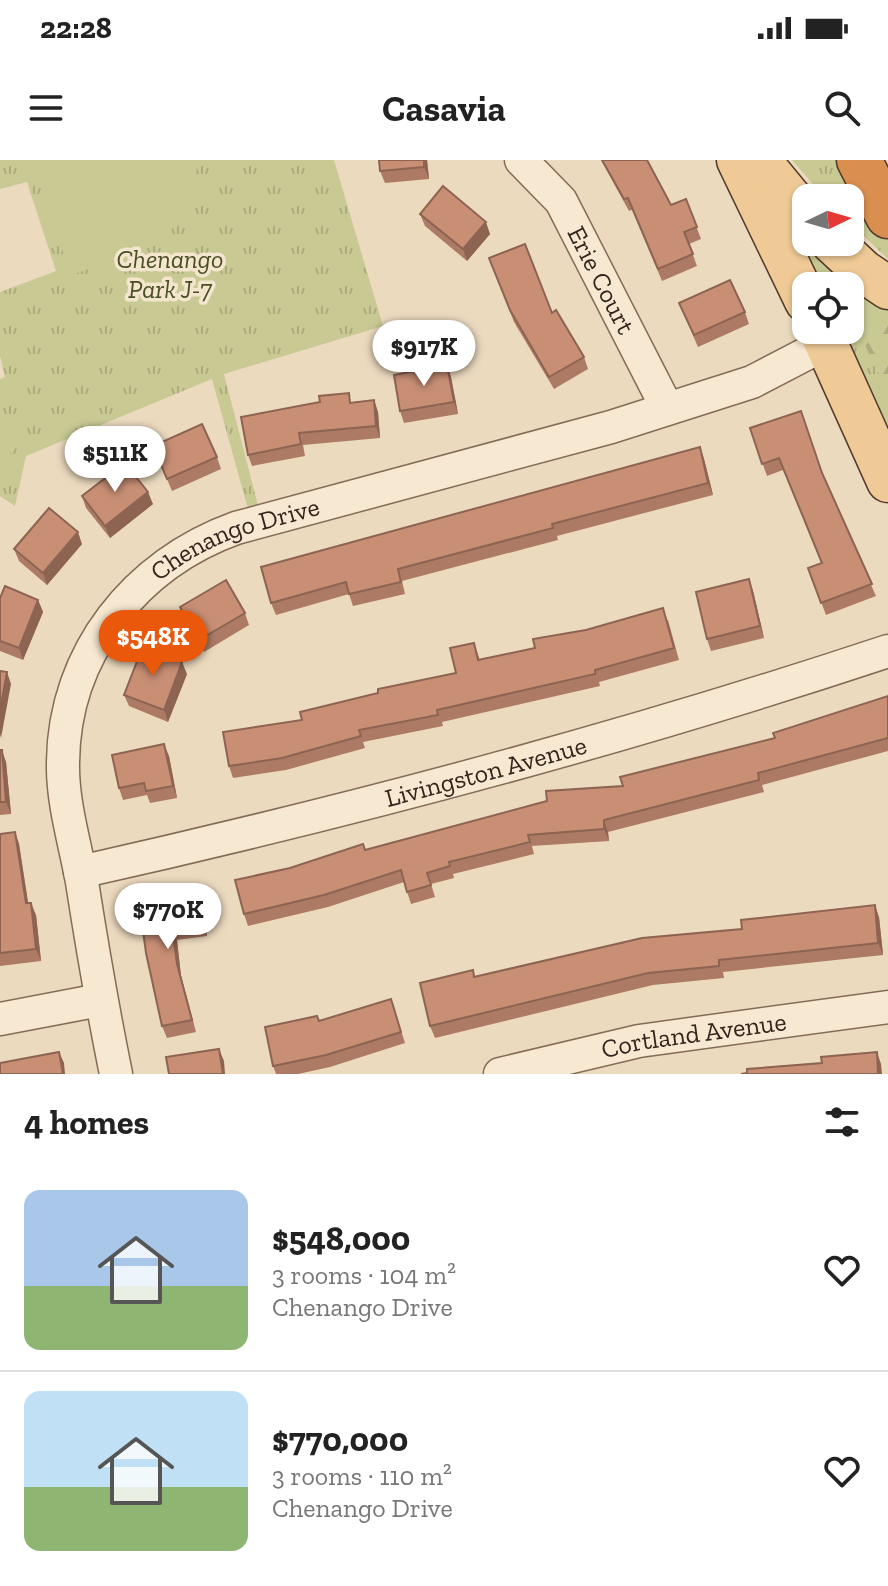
<!DOCTYPE html>
<html lang="en">
<head>
<meta charset="utf-8">
<style>
	body { margin:0; font-family:"Zilla Slab",serif; background:#f2f2f2; color:#222; height:100vh; display:flex; flex-direction:column; font-size:30px; white-space:nowrap }
	* { box-sizing:border-box; margin:0 }
	p { font-size:26px; color:#767676 }
	.icon { flex:none; width:44px; height:44px; fill:none; stroke:currentColor; stroke-width:2; stroke-linecap:round; stroke-linejoin:round }
	.map { position:relative; height:914px; overflow:hidden }
	.side { display:flex; flex-direction:column; background:#fff; flex:1 }
	.side>* { flex:none }
	.needle { width:52px; rotate:85deg }
	.controls { position:absolute; left:792px; top:24px; display:grid; gap:16px }
	.controls a { display:grid; place-items:center; width:72px; height:72px; border-radius:16px; background:#fff; box-shadow:0 2px 6px #0004; font-size:40px }
	.price { position:absolute; translate:-50% -68px; padding:0 18px; border-radius:28px; background:#fff; color:#222; font-size:26px; line-height:52px; filter:drop-shadow(0 2px 4px #0008) }
	.price::after { content:''; position:absolute; left:50%; top:48px; width:24px; height:18px; margin-left:-12px; background:inherit; clip-path:polygon(0 0,100% 0,50% 100%) }
	.price.selected { background:#ea580c; color:#fff }
	ul { padding:0; list-style:none }
	li { display:flex; align-items:center; gap:24px; height:200px; padding:0 24px }
	li+li { border-top:2px solid #e0e0e0 }
	li span { display:grid; place-items:center; flex:none; width:224px; height:160px; border-radius:16px; color:#555 }
	li>.icon { margin-inline-start:auto }
	span .icon { width:96px; height:96px; fill:#fffc; stroke-width:1 }
	li b { font-size:34px }
	h2 { display:flex; justify-content:space-between; align-items:center; height:96px; padding:0 24px; font-size:34px }
	.status { display:flex; justify-content:space-between; align-items:center; height:56px; padding:0 40px; background:#fff; direction:ltr }
	.status svg { height:22px; fill:currentColor }
	header { display:flex; justify-content:space-between; align-items:center; height:104px; padding:0 24px; background:#fff; font-size:36px; font-weight:800 }
	.map>svg:first-child { display:block }
	.grass { fill:url(#grass-tufts) }
	.forest { fill:url(#forest-firs) }
	.pitch { fill:#c8c993 }
	.lines { fill:none; stroke-linecap:round; stroke-linejoin:round }
	.minor-casing { stroke:#846b58; stroke-width:35 }
	.major-casing { stroke:#513a2c; stroke-width:45 }
	.highway-casing { stroke:#513a2c; stroke-width:47 }
	.minor { stroke:#f7e8d1; stroke-width:32 }
	.major { stroke:#efca96; stroke-width:42 }
	.highway { stroke:#da8f50; stroke-width:44 }
	.wall { fill:#ad7b65 }
	.shaded-wall { fill:#8d6452 }
	.building { fill:#c98f75; stroke:#8d6452; stroke-width:2 }
	.labels { text-anchor:middle; dominant-baseline:central; stroke-width:7; stroke-linejoin:round; paint-order:stroke }
	.park-label { font-size:26px; font-style:italic; fill:#494f23; stroke:#f4e5ce }
	.street-label { font-size:26px; fill:#33251c; stroke:#f4e5ce }
</style>
</head>
<body>
<div class="status"><b>22:28</b><svg viewBox="0 0 49 12"><path d="M0 12V9h3v3zM5 12V6h3v6zM10 12V3h3v9zM15 12V0h3v12zM26 1h20v11H26zM47 4h2v5h-2z"/></svg></div>
<header><svg class="icon" aria-label="menu" viewBox="0 0 24 24"><path d="M4 6h16M4 12h16M4 18h16"/></svg>Casavia<svg class="icon" aria-label="search" viewBox="0 0 24 24"><circle cx="10" cy="10" r="6"/><path d="M15 15l6 6"/></svg></header>
<div class="map">
<svg width="888" height="914" viewBox="0 0 888 914">
	<defs>
		<pattern id="grass-tufts" width="24" height="20" patternUnits="userSpaceOnUse" patternTransform="scale(2)"><rect width="24" height="20" fill="#c8c993"/><path d="M3 7l-1-3M5 7V3M7 7l1-3M15 17l-1-3M17 17v-4M19 17l1-3" fill="none" stroke="#acac7e"/></pattern>
		<pattern id="forest-firs" width="22" height="20" patternUnits="userSpaceOnUse" patternTransform="scale(2)"><rect width="22" height="20" fill="#c8c993"/><path d="M5 1l3.5 6h-7zM16 11l3.5 6h-7z" fill="#acac7e"/></pattern>
	</defs>
	<rect width="100%" height="100%" fill="#ecdabf"/>
	<g class="grass">
		<polygon points="0,0 334,0 383,166 224,214 261,357 251,360 212,219 26,296 15,346 0,336 0,219 5,217 0,196 0,132 56,111 27,22 0,29"/>
		<polygon points="792,0 849,0 888,70 888,99 850,63 850,38 825,38"/>
		<polygon points="797,66 806,73 806,82 816,82 888,140 888,278 840,170 850,170 850,126 821,126"/>
	</g>
	<polygon class="forest" points="870,155 888,159 888,234 855,164"/>
	<g class="pitch">
		<polygon points="36,0 198,0 190,55 139,94 70,115"/>
		<polygon points="0,263 21,279 0,307"/>
	</g>
	<g class="lines">
		<defs>
			<g id="minor">
				<path id="s1" d="M 521,0 L 561,41 L 667,248"/>
				<path id="s2" d="M 80,712 C 352,651 623,579 888,491"/>
				<polyline points="0,859 100,840"/>
				<path id="s3" d="M 116,914 C 103,850 92,786 82,722 C 75,683 62,642 63,602 C 64,493 136,404 236,368 L 611,267 L 752,222 L 827,183"/>
				<path id="s4" d="M 500,914 L 639,881 L 888,847"/>
			</g>
			<g id="major">
				<polyline points="738,0 806,141"/>
				<polyline points="759,0 806,57"/>
				<polyline points="832,82 863,111 888,128"/>
				<polyline points="820,170 888,321"/>
			</g>
			<polyline id="highway" points="859,0 888,56"/>
		</defs>
		<use href="#minor" class="minor-casing"/>
		<use href="#major" class="major-casing"/>
		<use href="#highway" class="highway-casing"/>
		<use href="#minor" class="minor"/>
		<use href="#major" class="major"/>
		<use href="#highway" class="highway"/>
	</g>
	<g class="wall">
		<polygon points="379,0 427,0 429,19 385,23 380,11"/>
		<polygon points="601,0 647,0 671,45 686,39 701,79 689,84 697,106 662,121 632,50 629,51"/>
		<polygon points="420,54 490,74 467,101 425,66"/>
		<polygon points="489,98 552,153 584,197 588,209 554,229 514,162"/>
		<polygon points="679,143 745,152 749,164 698,187"/>
		<polygon points="447,205 451,217 458,254 404,263 400,251"/>
		<polygon points="374,240 378,252 380,278 303,285 305,296 252,306 248,295 352,242"/>
		<polygon points="750,268 823,316 876,436 826,455 808,408 822,403 783,310 767,316"/>
		<polygon points="153,286 217,297 221,309 172,331"/>
		<polygon points="700,287 704,299 713,335 557,376 558,380 402,421 405,434 353,446 349,434 276,455 271,443"/>
		<polygon points="82,336 153,344 110,378 86,348"/>
		<polygon points="82,384 47,425 19,401 14,389"/>
		<polygon points="749,419 753,431 764,478 711,491 707,479"/>
		<polygon points="0,438 38,440 43,452 23,500 0,491"/>
		<polygon points="180,447 245,453 249,465 204,492 185,459"/>
		<polygon points="668,460 679,500 599,522 600,526 442,562 443,566 363,582 365,588 286,610 233,618 229,606 302,560 456,513 474,483 480,500"/>
		<polygon points="187,514 168,562 129,546 124,535"/>
		<polygon points="888,536 888,591 762,625 764,632 608,672 609,681 532,686 534,694 453,714 454,718 431,724 435,737 411,744 404,722 328,747 248,766 244,754 290,708 623,626 775,578"/>
		<polygon points="0,590 6,602 11,654 0,655"/>
		<polygon points="169,596 177,638 150,643 147,635 123,640 119,628"/>
		<polygon points="15,672 19,684 28,743 36,755 41,801 0,806 0,674"/>
		<polygon points="139,741 203,745 207,776 177,780 181,816 196,872 167,878 162,866"/>
		<polygon points="879,757 883,795 723,812 724,818 653,825 435,878 430,866 473,810 475,817"/>
		<polygon points="391,839 405,883 330,907 298,914 276,914 273,906 317,856 319,861"/>
	</g>
	<g class="shaded-wall">
		<polygon points="424,0 427,0 429,19 424,7"/>
		<polygon points="486,62 490,74 467,101 463,89"/>
		<polygon points="447,205 451,217 458,254 454,242"/>
		<polygon points="374,240 378,252 380,278 376,266"/>
		<polygon points="700,287 704,299 713,335 708,323"/>
		<polygon points="148,332 153,344 110,378 105,366"/>
		<polygon points="78,372 82,384 47,425 43,413"/>
		<polygon points="749,419 753,431 764,478 760,466"/>
		<polygon points="38,440 43,452 23,500 19,488"/>
		<polygon points="182,502 187,514 168,562 164,550"/>
		<polygon points="7,512 11,524 1,578 0,574 0,550"/>
		<polygon points="164,584 169,596 177,638 173,626"/>
		<polygon points="2,590 6,602 11,654 6,642"/>
		<polygon points="604,660 608,672 609,681 604,669"/>
		<polygon points="15,672 19,684 30,755 26,743"/>
		<polygon points="198,733 203,745 207,776 202,764"/>
		<polygon points="31,743 36,755 41,801 36,789"/>
		<polygon points="875,745 879,757 883,795 878,783"/>
		<polygon points="172,768 177,780 181,816 196,872 177,804"/>
		<polygon points="219,889 224,901 225,914 223,914"/>
		<polygon points="59,892 64,903 65,914 63,914"/>
		<polygon points="877,892 881,904 882,914 878,914"/>
	</g>
	<g class="building">
		<polygon points="379,0 424,0 424,7 380,11"/>
		<polygon points="602,0 647,0 671,45 686,39 697,67 684,72 693,94 658,109 628,38 624,39"/>
		<polygon points="443,26 486,62 463,89 420,54"/>
		<polygon points="525,84 552,153 556,150 584,197 549,217 510,150 489,98"/>
		<polygon points="730,120 745,152 694,175 679,143"/>
		<polygon points="447,205 454,242 400,251 394,215"/>
		<polygon points="349,233 350,243 374,240 376,266 299,273 301,284 248,295 241,257 320,242 319,236"/>
		<polygon points="801,251 822,313 872,424 821,443 808,408 822,403 779,298 762,304 750,268"/>
		<polygon points="202,264 217,297 167,319 153,286"/>
		<polygon points="700,287 708,323 552,364 553,368 398,409 401,422 349,434 346,422 271,443 261,407"/>
		<polygon points="125,303 148,332 105,366 82,336"/>
		<polygon points="49,348 78,372 43,413 14,389"/>
		<polygon points="749,419 760,466 707,479 696,432"/>
		<polygon points="226,420 245,453 199,480 180,447"/>
		<polygon points="5,426 38,440 19,488 0,481 0,438"/>
		<polygon points="663,448 674,488 595,510 595,514 437,550 438,555 359,570 361,576 282,598 229,606 223,572 302,560 300,552 378,533 378,529 456,513 450,488 474,483 478,500 535,488 533,479 586,470"/>
		<polygon points="143,486 182,502 164,550 124,535"/>
		<polygon points="0,511 7,512 0,550"/>
		<polygon points="888,536 888,578 758,613 759,620 604,660 604,669 528,675 530,682 449,702 450,706 427,713 431,725 407,732 401,710 324,735 244,754 235,720 290,708 363,684 365,690 547,641 546,631 623,626 620,617 775,578 773,573"/>
		<polygon points="164,584 173,626 146,631 144,623 119,628 112,595"/>
		<polygon points="0,590 2,590 6,642 0,642"/>
		<polygon points="15,672 26,743 31,743 36,789 0,793 0,674"/>
		<polygon points="198,733 202,764 172,768 177,804 192,860 162,866 146,793 139,741"/>
		<polygon points="875,745 878,783 719,800 719,806 648,813 430,866 420,823 473,810 474,817 642,778 742,769 741,760"/>
		<polygon points="391,839 401,872 326,895 273,906 265,867 317,856 319,861"/>
		<polygon points="219,889 223,914 169,914 166,897"/>
		<polygon points="59,892 63,914 0,914 0,903"/>
		<polygon points="877,892 878,914 741,914 747,913 747,909 822,903 821,897"/>
	</g>
	<g class="labels">
		<g class="park-label">
			<text x="170" y="99">Chenango<tspan x="170" dy="30">Park J-7</tspan></text>
		</g>
		<g class="street-label">
			<text stroke="none"><textPath href="#s1" startOffset="146">Erie Court</textPath></text>
			<text stroke="none"><textPath href="#s3" startOffset="622">Chenango Drive</textPath></text>
			<text stroke="none"><textPath href="#s2" startOffset="418">Livingston Avenue</textPath></text>
			<text stroke="none"><textPath href="#s4" startOffset="198">Cortland Avenue</textPath></text>
		</g>
	</g>
</svg>
<div class="controls">
<a><svg class="needle" viewBox="-14 -14 28 28"><path d="M0-13l5 13h-10z" fill="#e53935"/><path d="M0 13l5-13h-10z" fill="#767676"/></svg></a>
<a><svg class="icon" aria-label="locate" viewBox="0 0 24 24"><circle cx="12" cy="12" r="6"/><path d="M12 2v4M12 18v4M2 12h4M18 12h4"/></svg></a>
</div>
<b class="price" style="left:424px;top:228px">$917K</b>
<b class="price" style="left:115px;top:334px">$511K</b>
<b class="price selected" style="left:153px;top:518px">$548K</b>
<b class="price" style="left:168px;top:791px">$770K</b>
</div>
<section class="side">
<h2>4 homes<svg class="icon" aria-label="filters" viewBox="0 0 24 24"><path d="M4 7h16M4 17h16"/><circle cx="9" cy="7" r="2"/><circle cx="15" cy="17" r="2"/></svg></h2>
<ul>
<li><span style="background:linear-gradient(#a9c7e8 60%,#8fb573 0)"><svg class="icon" aria-label="home" viewBox="0 0 24 24"><path d="M3 11l9-7 9 7M6 9v11h12V9"/></svg></span><div><b>$548,000</b><p>3 rooms · 104 m²</p><p>Chenango Drive</p></div><svg class="icon" aria-label="heart" viewBox="0 0 24 24"><path d="M12 20l-8-8c-3-5 5-10 8-4 3-6 11-1 8 4z"/></svg></li>
<li><span style="background:linear-gradient(#bfe0f5 60%,#8fb573 0)"><svg class="icon" aria-label="home" viewBox="0 0 24 24"><path d="M3 11l9-7 9 7M6 9v11h12V9"/></svg></span><div><b>$770,000</b><p>3 rooms · 110 m²</p><p>Chenango Drive</p></div><svg class="icon" aria-label="heart" viewBox="0 0 24 24"><path d="M12 20l-8-8c-3-5 5-10 8-4 3-6 11-1 8 4z"/></svg></li>
</ul>
</section>
</body>
</html>
